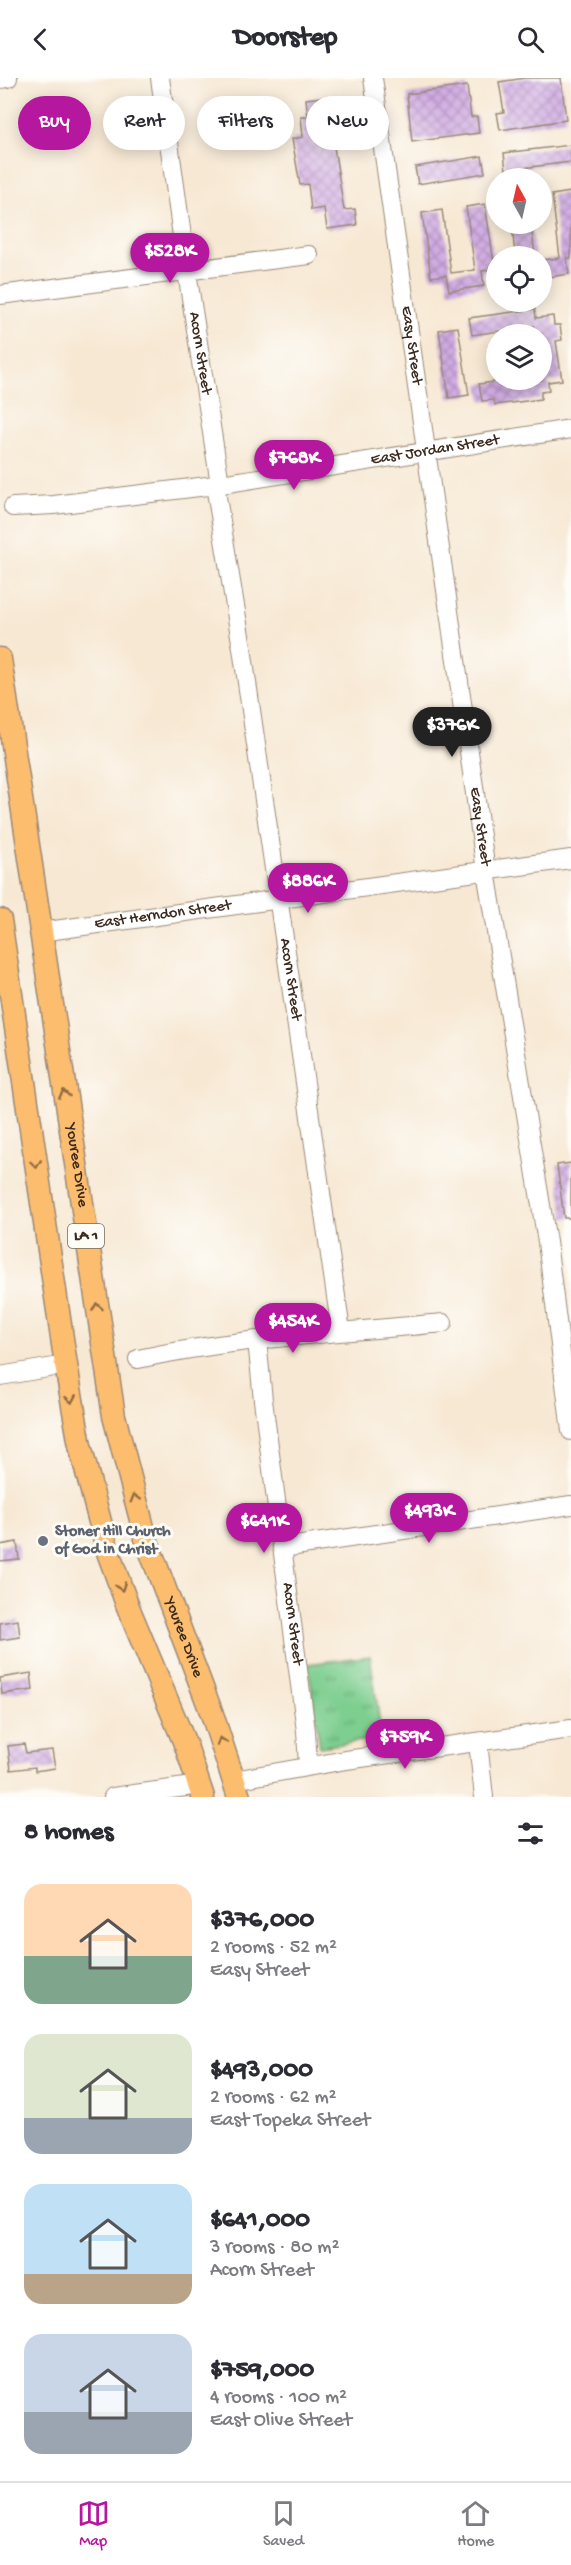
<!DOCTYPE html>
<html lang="en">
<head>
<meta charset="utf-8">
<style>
	body { margin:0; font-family:"Gochi Hand",sans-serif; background:#f7f7f7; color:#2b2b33; height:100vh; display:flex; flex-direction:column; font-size:22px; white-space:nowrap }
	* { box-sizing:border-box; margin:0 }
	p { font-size:20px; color:#7c7c81 }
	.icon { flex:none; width:33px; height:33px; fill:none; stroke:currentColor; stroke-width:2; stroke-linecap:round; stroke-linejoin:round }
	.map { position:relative; height:1719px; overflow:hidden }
	.side { display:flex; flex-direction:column; background:#fff; flex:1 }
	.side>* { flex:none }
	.hud { position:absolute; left:18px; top:18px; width:536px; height:54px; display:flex; gap:12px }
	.needle { width:39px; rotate:352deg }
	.tools { position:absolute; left:486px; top:90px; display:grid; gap:12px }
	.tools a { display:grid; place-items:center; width:66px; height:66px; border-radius:50%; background:#fff; box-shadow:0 3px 15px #0003; font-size:30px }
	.price { position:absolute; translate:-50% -51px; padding:0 14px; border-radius:21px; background:#b5179e; color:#fff; font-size:20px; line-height:39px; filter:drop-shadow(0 2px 3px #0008) }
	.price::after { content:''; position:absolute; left:50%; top:36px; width:18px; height:14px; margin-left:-9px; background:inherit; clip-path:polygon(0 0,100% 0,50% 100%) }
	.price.current { background:#222; color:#fff }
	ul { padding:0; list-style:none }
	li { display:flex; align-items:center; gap:18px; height:150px; padding:0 24px }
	li span { display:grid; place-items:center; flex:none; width:168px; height:120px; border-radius:18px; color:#555 }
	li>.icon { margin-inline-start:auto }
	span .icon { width:72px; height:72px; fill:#fffc; stroke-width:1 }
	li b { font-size:26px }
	h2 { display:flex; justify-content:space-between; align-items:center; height:72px; padding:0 24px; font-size:26px }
	.pill { padding:0 21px; border-radius:27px; background:#fff; box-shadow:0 3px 15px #0003; font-size:21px; line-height:54px }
	.pill.current { background:#b5179e; color:#fff }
	header { display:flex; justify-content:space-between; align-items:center; height:78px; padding:0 24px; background:#fff; font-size:27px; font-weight:800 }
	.tab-bar { display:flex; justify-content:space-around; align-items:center; height:84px; border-top:2px solid #e1e1e2; background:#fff; font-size:16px; color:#7c7c81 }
	.tab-bar a { display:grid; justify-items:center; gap:3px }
	.tab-bar .current { color:#b5179e }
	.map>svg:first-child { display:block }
	.park { fill:url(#park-tufts); stroke:#5c7c56; stroke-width:1.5 }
	.building { fill:url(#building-cross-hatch) }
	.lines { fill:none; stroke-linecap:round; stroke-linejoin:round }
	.minor-casing { stroke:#998978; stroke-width:20 }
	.major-casing { stroke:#998978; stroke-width:25 }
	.minor { stroke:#fff; stroke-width:18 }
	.major { stroke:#fcbd6e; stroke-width:22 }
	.oneway { stroke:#926c42 }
	.worship-dot { fill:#6b7280; stroke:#fdfcf7; stroke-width:2 }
	.labels { text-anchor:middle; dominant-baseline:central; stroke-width:6; stroke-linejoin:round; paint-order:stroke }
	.shield { fill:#fdfcf7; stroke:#75695f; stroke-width:1.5 }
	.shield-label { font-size:15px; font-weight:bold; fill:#3b2a1e }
	.street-label { font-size:16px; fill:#3b2a1e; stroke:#fdfcf7 }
	.worship-label { font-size:16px; font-weight:bold; fill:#5b616d; stroke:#fdfcf7; text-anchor:start }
</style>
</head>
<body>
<header><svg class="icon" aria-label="back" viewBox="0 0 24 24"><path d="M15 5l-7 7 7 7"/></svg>Doorstep<svg class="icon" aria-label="search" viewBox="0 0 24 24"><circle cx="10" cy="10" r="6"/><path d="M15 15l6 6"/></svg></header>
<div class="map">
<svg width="571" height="1719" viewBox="0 0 571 1719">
	<defs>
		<pattern id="park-tufts" width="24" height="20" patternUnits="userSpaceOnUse" patternTransform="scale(1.5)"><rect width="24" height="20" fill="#7dce8f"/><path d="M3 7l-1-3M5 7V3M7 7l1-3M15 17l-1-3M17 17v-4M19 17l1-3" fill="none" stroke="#68a774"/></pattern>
		<pattern id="building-cross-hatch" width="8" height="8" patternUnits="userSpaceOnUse" patternTransform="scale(1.5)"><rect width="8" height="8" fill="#d1ace4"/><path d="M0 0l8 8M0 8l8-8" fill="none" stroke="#ab8cb8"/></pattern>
	</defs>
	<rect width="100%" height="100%" fill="#fdfcf7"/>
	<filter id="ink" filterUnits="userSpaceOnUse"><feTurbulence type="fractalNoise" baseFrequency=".0167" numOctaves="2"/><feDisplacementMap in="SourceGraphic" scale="12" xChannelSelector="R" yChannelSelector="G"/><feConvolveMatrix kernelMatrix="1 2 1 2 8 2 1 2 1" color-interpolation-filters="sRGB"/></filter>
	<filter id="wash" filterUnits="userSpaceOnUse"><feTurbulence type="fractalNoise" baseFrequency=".008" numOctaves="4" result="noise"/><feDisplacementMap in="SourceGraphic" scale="24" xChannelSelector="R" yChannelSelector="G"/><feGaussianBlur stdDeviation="1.35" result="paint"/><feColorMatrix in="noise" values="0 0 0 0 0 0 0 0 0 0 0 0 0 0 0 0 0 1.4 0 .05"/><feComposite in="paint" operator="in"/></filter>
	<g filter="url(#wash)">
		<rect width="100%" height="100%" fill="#f7e8d3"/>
		<polygon class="park" points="370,1578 382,1660 320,1669 308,1586"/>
		<g id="blocks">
			<g class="building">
				<polygon points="525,0 561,0 566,42 500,52 497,35 504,34 499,4"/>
				<polygon points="467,8 471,39 477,38 479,55 412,64 407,16"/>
				<polygon points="322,19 323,28 326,28 329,56 332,56 344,132 355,131 357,147 327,151 324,130 311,132 308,106 300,107 292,61 303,59 301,39 308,39 306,21"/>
				<polygon points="571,67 571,84 506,92 504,75"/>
				<polygon points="482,78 485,95 418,106 415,89"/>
				<polygon points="571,114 571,180 567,180 569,196 542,200 542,182 560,180 552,117"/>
				<polygon points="485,126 495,191 482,193 484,208 449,213 446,197 431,199 422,135 442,132 451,195 475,192 466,129"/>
				<polygon points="512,146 531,146 535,178 515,178"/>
				<polygon points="535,231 536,240 553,238 554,247 560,247 562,262 556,263 562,302 548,304 549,313 541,314 541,321 495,327 494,322 482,323 479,306 510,302 542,302 542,256 535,256 534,248 472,257 469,240"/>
				<polygon points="458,249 469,317 449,320 439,252"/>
				<polygon points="571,1085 571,1140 564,1140 557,1087"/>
				<polygon points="17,1464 19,1481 0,1483 0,1467"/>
				<polygon points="18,1542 20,1559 0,1562 0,1545"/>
				<polygon points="31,1595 33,1612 2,1616 0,1600"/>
				<polygon points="24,1666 26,1675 52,1672 55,1690 35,1693 35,1689 11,1692 8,1668"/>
			</g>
		</g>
	</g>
	<g filter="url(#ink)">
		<use href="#blocks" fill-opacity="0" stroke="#998978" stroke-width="1.5"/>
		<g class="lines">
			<defs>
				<g id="minor">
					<path id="s1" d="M 160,0 L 187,194 L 220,406"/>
					<path id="s2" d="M 373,0 L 486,793 L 547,1164 L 571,1353"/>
					<polyline points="0,1 8,0"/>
					<polyline points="0,217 309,177"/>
					<path id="s3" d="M 215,407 L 242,570 L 341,1253"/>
					<path id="s4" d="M 13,429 L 54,427 L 215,407 L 571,351"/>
					<path id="s5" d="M 40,854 L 571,781"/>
					<path id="s6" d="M 257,1262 L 263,1322 L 306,1653 L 308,1688"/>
					<path d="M 138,1281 C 238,1259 341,1255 443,1245"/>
					<polyline points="0,1298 66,1287"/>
					<polyline points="282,1470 571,1427"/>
					<polyline points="478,1664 484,1719"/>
					<polyline points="234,1702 346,1682 571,1651"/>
					<polyline points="113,1719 200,1707"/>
				</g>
				<g id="major">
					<path id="s7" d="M 0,581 L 114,1338 L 146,1461 L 212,1636 L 239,1719"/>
					<polyline points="0,842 66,1287 80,1368 108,1474 128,1529 186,1668 203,1719"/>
				</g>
			</defs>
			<use href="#minor" class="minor-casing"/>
			<use href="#major" class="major-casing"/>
			<use href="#minor" class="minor"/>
			<use href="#major" class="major"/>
		</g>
		<defs><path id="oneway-chevron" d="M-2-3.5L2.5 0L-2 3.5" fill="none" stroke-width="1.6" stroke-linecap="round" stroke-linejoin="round" transform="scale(1.5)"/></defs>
		<g class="oneway">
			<use href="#oneway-chevron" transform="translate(64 1016) rotate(-99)"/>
			<use href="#oneway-chevron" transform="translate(36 1086) rotate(82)"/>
			<use href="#oneway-chevron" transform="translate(97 1229) rotate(-99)"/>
			<use href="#oneway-chevron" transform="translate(71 1321) rotate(80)"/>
			<use href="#oneway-chevron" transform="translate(135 1420) rotate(-106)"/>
			<use href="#oneway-chevron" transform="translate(121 1509) rotate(71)"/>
			<use href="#oneway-chevron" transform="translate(221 1663) rotate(-109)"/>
		</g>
	</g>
	<circle class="worship-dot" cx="43" cy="1463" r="6"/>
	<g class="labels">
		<rect class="shield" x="68" y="1146" width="36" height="24" rx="4.5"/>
		<g class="shield-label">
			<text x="86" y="1158">LA 1</text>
		</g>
		<g class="street-label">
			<text stroke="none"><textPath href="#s2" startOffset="270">Easy Street</textPath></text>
			<text stroke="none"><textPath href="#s1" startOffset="278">Acorn Street</textPath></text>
			<text stroke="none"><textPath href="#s4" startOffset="426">East Jordan Street</textPath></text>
			<text stroke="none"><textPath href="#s2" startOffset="756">Easy Street</textPath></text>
			<text stroke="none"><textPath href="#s5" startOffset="124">East Herndon Street</textPath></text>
			<text stroke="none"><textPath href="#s3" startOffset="500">Acorn Street</textPath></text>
			<text stroke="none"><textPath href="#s7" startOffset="512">Youree Drive</textPath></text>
			<text stroke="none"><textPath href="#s6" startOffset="286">Acorn Street</textPath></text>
			<text stroke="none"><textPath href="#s7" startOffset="998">Youree Drive</textPath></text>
		</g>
		<g class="worship-label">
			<text x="55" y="1454">Stoner Hill Church<tspan x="55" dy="18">of God in Christ</tspan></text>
		</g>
	</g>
</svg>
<div class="tools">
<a><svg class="needle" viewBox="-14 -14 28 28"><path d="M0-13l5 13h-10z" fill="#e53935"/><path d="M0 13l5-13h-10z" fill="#7c7c81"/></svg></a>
<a><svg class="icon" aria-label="locate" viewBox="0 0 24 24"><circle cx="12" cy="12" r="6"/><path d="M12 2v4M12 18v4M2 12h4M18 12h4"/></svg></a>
<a><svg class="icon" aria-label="layers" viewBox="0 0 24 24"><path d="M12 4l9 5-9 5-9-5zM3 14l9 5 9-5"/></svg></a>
</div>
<b class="price" style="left:170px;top:206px">$528K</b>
<b class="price" style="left:294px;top:413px">$768K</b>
<b class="price current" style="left:452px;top:680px">$376K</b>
<b class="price" style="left:308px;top:836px">$886K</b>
<b class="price" style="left:293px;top:1276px">$454K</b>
<b class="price" style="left:429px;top:1466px">$493K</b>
<b class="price" style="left:264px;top:1476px">$641K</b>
<b class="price" style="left:405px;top:1692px">$759K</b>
<div class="hud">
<a class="pill current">Buy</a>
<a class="pill">Rent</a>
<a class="pill">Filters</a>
<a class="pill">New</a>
</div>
</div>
<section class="side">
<h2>8 homes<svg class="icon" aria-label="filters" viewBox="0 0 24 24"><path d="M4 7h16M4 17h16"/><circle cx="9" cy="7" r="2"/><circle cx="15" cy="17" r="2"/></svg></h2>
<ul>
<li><span style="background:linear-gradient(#ffd9b3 60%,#7fa58c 0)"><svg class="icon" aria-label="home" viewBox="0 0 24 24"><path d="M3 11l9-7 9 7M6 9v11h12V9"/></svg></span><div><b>$376,000</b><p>2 rooms · 52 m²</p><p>Easy Street</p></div></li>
<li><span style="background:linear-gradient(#dfe7d0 70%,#9aa5b1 0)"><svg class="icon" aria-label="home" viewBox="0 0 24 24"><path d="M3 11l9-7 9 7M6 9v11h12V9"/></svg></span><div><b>$493,000</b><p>2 rooms · 62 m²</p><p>East Topeka Street</p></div></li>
<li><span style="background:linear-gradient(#bfe0f5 75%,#b9a48a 0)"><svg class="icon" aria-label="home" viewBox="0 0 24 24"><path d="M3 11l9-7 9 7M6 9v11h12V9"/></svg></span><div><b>$641,000</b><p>3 rooms · 80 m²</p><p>Acorn Street</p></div></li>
<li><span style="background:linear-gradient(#c9d6e8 65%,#9aa5b1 0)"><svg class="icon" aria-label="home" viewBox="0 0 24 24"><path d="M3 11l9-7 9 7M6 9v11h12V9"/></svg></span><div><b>$759,000</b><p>4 rooms · 100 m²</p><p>East Olive Street</p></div></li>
</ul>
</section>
<nav class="tab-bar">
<a class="current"><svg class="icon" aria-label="map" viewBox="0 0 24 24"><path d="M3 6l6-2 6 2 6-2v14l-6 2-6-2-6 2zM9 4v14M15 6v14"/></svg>Map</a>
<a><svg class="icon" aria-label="saved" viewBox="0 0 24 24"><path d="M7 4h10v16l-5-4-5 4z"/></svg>Saved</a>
<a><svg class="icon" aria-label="home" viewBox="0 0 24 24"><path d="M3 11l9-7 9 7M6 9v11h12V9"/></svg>Home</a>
</nav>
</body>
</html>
